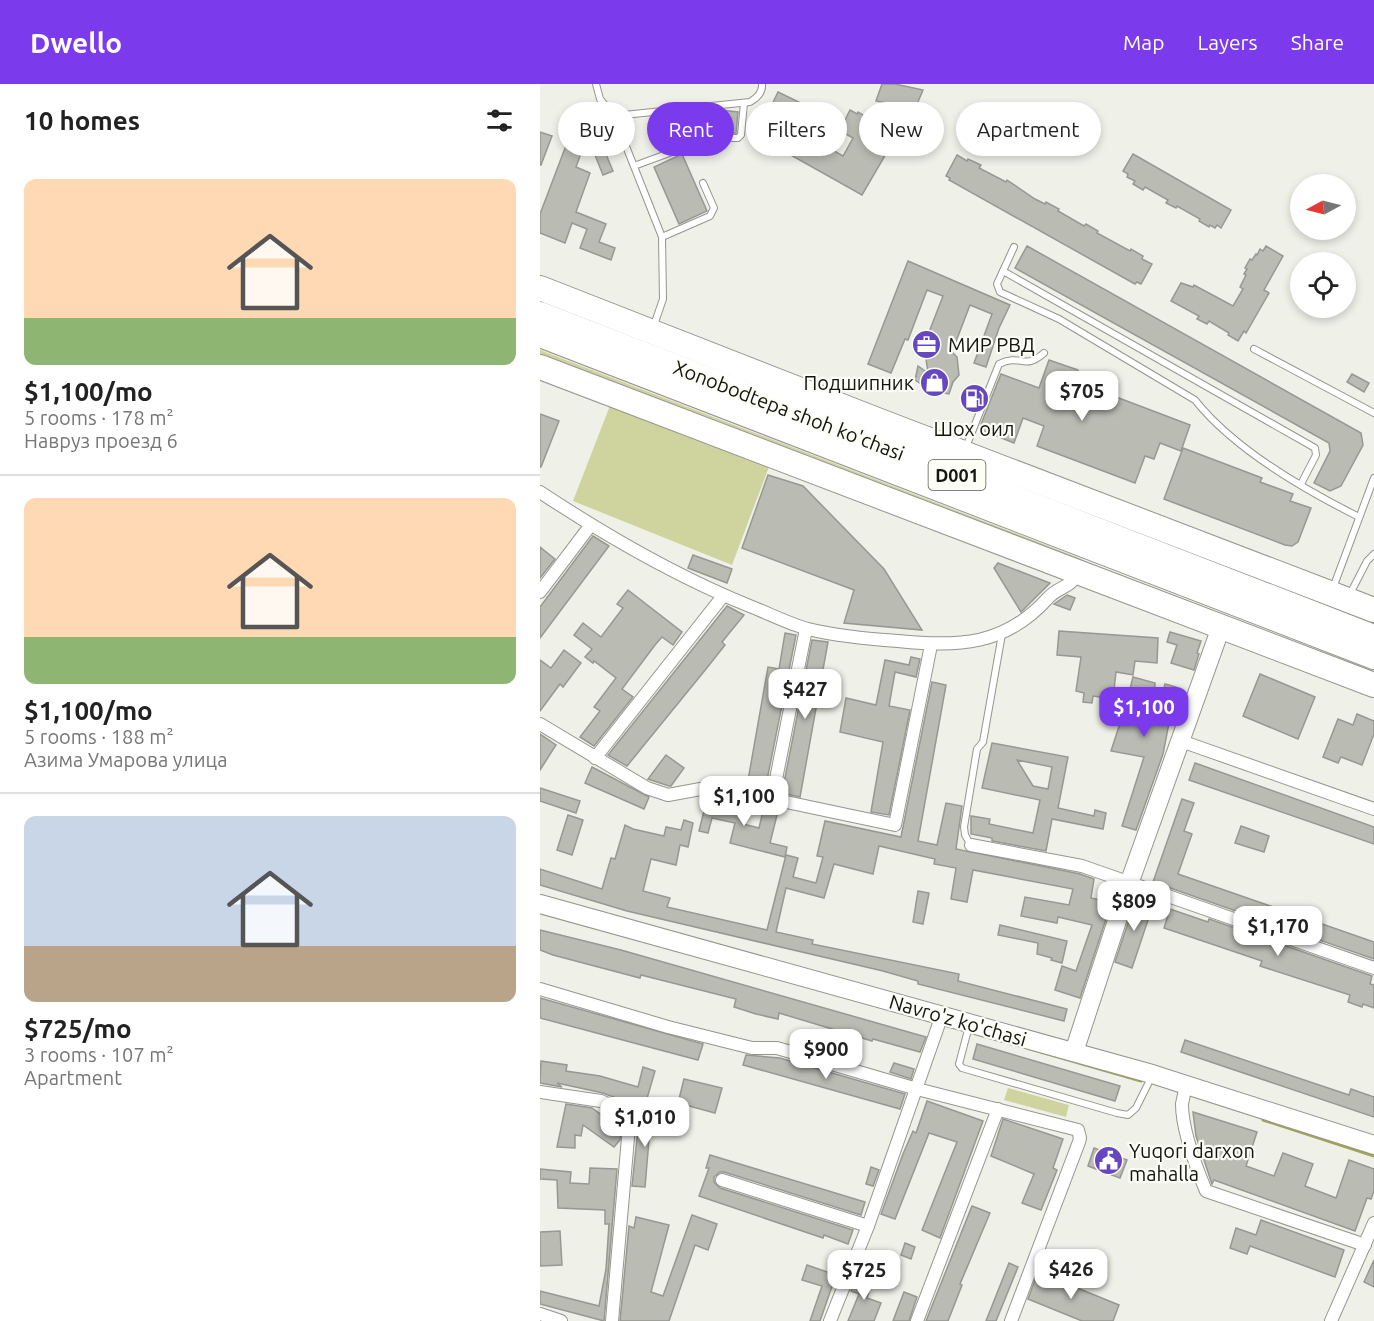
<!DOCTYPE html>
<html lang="en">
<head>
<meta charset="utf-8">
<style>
	body { margin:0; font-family:Ubuntu,sans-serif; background:#f6f6f6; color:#222; height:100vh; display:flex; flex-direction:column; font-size:22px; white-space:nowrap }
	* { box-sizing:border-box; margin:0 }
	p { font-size:20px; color:#767676 }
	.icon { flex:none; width:33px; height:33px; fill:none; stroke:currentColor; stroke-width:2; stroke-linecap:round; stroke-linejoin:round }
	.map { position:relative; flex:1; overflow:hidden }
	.sheet { display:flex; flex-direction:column; background:#fff; width:540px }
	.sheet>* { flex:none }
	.hud { position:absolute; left:18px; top:18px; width:570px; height:54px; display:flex; gap:12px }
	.needle { width:39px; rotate:263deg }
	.buttons { position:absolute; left:750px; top:90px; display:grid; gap:12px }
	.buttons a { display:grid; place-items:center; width:66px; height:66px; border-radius:50%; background:#fff; box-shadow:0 3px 9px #0003; font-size:30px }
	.price { position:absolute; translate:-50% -51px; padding:0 14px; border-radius:12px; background:#fff; color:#222; font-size:20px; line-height:39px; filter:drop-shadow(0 2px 3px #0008) }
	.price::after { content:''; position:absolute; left:50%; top:36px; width:18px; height:14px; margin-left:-9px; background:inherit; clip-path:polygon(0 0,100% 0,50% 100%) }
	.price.on { background:#7c3aed; color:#fff }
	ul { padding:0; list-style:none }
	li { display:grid; align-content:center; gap:12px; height:318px; padding:0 24px }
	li+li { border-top:2px solid #e0e0e0 }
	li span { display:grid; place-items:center; height:186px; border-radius:12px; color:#555 }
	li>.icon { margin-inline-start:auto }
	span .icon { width:108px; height:108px; fill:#fffc; stroke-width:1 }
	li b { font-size:26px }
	h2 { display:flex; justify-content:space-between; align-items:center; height:72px; padding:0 24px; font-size:26px }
	.chip { padding:0 21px; border-radius:27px; background:#fff; box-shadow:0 3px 9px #0003; font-size:21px; line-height:54px }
	.chip.on { background:#7c3aed; color:#fff }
	header { display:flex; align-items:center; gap:36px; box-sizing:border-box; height:84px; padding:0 30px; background:#7c3aed; color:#fff }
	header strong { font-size:28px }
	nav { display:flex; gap:33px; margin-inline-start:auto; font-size:21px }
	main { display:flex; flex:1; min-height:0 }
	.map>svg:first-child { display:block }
	.green { fill:#cfd49f }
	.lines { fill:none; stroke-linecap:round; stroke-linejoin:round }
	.stream { stroke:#a1a655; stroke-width:3 }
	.building { fill:#babbb3; stroke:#979891; stroke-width:1.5; fill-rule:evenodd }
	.lane-casing { stroke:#95968e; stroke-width:8 }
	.street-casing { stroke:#95968e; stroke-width:14 }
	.secondary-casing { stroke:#95968e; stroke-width:20 }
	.highway-casing { stroke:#95968e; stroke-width:26 }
	.lane { stroke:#fff; stroke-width:6 }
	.street { stroke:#fff; stroke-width:12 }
	.secondary { stroke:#fff; stroke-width:18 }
	.highway { stroke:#fff; stroke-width:24 }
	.labels { text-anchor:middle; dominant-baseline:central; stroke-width:4.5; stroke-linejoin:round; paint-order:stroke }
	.shield { fill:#fcfdf5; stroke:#5a5a55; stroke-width:1.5 }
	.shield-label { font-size:18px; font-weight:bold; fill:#141411 }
	.poi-label { font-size:20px; fill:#141411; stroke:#fcfdf5; text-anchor:start }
	.street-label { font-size:20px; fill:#141411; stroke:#fcfdf5 }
</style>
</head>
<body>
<header>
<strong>Dwello</strong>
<nav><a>Map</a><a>Layers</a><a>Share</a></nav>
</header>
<main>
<section class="sheet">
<h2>10 homes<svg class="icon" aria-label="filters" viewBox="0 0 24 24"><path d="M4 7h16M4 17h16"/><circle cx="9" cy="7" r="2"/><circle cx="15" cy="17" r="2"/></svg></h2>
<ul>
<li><span style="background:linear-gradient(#ffd9b3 75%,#8fb573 0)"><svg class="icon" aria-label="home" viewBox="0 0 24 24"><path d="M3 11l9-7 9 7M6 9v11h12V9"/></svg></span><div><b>$1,100/mo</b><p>5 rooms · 178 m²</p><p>Навруз проезд 6</p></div></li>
<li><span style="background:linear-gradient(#ffd9b3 75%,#8fb573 0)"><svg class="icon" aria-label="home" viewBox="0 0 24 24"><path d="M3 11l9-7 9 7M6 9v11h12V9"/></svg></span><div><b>$1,100/mo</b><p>5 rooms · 188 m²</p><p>Азима Умарова улица</p></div></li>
<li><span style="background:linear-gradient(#c9d6e8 70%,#b9a48a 0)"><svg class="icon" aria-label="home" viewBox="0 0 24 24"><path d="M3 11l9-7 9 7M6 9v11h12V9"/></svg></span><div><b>$725/mo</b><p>3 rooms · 107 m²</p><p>Apartment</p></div></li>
</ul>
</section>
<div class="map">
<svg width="834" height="1237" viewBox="0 0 834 1237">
	<rect width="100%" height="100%" fill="#eff0e8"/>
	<g class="green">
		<polygon points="0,266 542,475 544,484 0,274"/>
		<polygon points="71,319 230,380 192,481 33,417"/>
		<polygon points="468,1004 529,1021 526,1033 464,1016"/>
	</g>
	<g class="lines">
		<g class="stream">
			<polyline points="487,964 601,997"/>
			<polyline points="723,1036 834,1072"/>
		</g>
	</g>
	<g class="building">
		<polygon points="342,0 355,0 383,6 375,25 336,17"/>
		<polygon points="238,8 265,21 253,43 228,29"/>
		<polygon points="180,26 198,28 196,49 169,49 132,63 124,42 157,29"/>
		<polygon points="310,26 317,30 318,28 361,53 352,70 347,68 322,111 240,65 253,44 303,72 313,54 304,49 306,46 301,44"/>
		<polygon points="0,48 12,52 1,81 0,81"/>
		<polygon points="27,59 43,64 36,83 50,89 36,128 66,140 59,158 75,164 71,176 40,164 47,145 32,139 25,159 0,149 0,130"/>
		<polygon points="63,63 73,87 63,91 53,66"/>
		<polygon points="142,70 167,127 139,140 114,83"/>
		<polygon points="593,70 691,126 681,144 677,141 675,144 670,141 669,143 659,137 660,135 637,122 636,124 626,119 628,116 605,103 603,106 593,100 595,97 587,93 588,90 583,87"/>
		<polygon points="417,71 427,77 428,75 441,81 439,84 466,98 467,96 495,115 505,120 506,118 519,125 518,127 544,142 546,140 558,147 557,149 590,167 591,165 603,172 602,175 612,180 601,200 597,198 595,200 409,96 410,94 406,92"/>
		<polygon points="487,162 821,349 823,361 801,402 790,407 774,399 790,367 789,359 475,184"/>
		<polygon points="726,162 743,172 724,206 729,209 706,249 704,247 698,257 688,251 689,249 669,237 667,240 657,235 659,232 631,217 641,199 653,203 654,201 693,222 703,205 700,203 706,191 704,190 707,185 705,184 710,175 712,176 716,170 717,171 720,165 723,167"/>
		<polygon points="368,177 470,221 459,244 446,283 434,279 452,230 430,221 412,268 417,273 419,291 413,298 409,310 390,306 375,296 378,282 388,289 384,261 403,212 387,206 368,256 365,255 351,289 328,280"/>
		<polygon points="509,276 538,286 534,297 650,341 641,367 620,359 614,375 605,372 595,399 497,362 504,342 483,334 474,359 439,345 461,290 499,304"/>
		<polygon points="812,290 829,299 824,308 807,298"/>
		<polygon points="0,330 19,337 1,383 0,383"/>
		<polygon points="643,364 722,394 720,398 753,410 750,417 771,424 758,458 752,462 745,461 624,415"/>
		<polygon points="228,391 263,402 344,485 382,546 304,539 314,506 202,464"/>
		<polygon points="53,452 69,462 0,554 0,523"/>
		<polygon points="0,463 15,475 0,494"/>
		<polygon points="153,471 192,485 187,499 148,484"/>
		<polygon points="458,479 510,499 481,528 454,484"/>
		<polygon points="88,506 142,548 133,561 122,553 115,561 82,605 93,613 54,662 40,653 60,627 54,623 76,594 54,577 53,579 45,573 52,565 34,551 43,539 61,553 83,524 77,520"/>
		<polygon points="527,511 535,514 530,526 514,520"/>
		<polygon points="187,522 204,531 182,558 185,561 166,585 87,682 68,671"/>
		<polygon points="519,547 618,554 617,579 595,577 593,591 576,588 573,615 553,612 552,619 543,618 544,609 536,607 541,573 517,571"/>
		<polygon points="630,548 661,557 657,569 659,570 654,586 631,579 637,561 627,558"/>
		<polygon points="245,549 256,551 225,706 207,702 228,583 239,585"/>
		<polygon points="272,556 288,558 260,713 242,709"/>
		<polygon points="24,566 41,579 23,603 20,600 0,627 0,576 11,584"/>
		<polygon points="371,573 380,575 376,593 355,588 349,622 370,626 349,731 331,728 343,658 300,648 306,614 336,621 345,576 369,581"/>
		<polygon points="720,590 775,613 758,655 703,632"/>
		<polygon points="593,593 615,599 614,626 618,627 625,600 636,603 631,621 640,624 634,641 629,639 623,670 596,746 582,742 604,673 571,667 585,624 575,622 578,608 589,609"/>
		<polygon points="392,598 406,601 378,757 397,761 406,719 422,722 416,765 540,790 554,795 551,814 569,818 565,838 540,914 515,906 522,882 536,887 552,841 518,833 517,839 481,832 485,813 529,821 533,805 433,786 427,818 411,815 416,784 394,780 395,775 339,762 333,790 294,780 284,814 246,804 236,848 273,856 272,860 419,890 418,897 527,925 524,937 378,900 378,897 343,887 87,827 0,801 0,785 62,805 71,774 75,775 85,741 93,745 124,752 126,743 141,746 144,736 153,739 148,763 140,761 136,781 111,775 103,807 130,814 127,823 227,846 246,771 258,774 253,793 276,799 283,773 277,772 285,737 361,753"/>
		<polygon points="817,630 834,637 834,650 822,681 801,673 798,679 783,673 798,635 813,641"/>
		<polygon points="0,650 16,661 0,686"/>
		<path d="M 452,659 L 528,673 L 518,724 L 554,732 L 555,726 L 566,729 L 563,745 L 512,735 L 506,767 L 452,757 L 452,754 L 431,750 L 431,732 L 450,735 L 449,740 L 493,749 L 500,716 L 442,704 ZM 477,676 L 512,683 L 508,705 L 493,702 Z"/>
		<polygon points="126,671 144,684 131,702 129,702 108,695"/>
		<polygon points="655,679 834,743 834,760 649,696"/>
		<polygon points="52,683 109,713 104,725 45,699"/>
		<polygon points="0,704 40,717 36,729 0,717"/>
		<polygon points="167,715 207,725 203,740 219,744 224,723 238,727 230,759 247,763 245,773 190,759 195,739 172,734 168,749 159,747"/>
		<polygon points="642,715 654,719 644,747 652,750 638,790 834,858 834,875 613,798"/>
		<polygon points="28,731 43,736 32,771 17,766"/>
		<polygon points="701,742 729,752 724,768 695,759"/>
		<polygon points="378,807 389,809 383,840 373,838"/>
		<polygon points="597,812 614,818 592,884 575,878"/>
		<polygon points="630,825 668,838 669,835 832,892 830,900 834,901 834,924 823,920 822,923 808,918 810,911 720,882 722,877 624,844"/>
		<polygon points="460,841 527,857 522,879 511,876 512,874 497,870 498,859 458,851"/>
		<polygon points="0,846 81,866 386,953 380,968 333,955 332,957 239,929 238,935 216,930 194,923 196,915 101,891 100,894 13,871 0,866"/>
		<polygon points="0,914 163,960 158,976 0,934"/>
		<polygon points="645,956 809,1011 811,1005 834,1013 834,1033 641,968"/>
		<polygon points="437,960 580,1002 575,1017 433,975"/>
		<polygon points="206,971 240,974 365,1010 360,1025 203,981"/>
		<polygon points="1,977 27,981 26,987 60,992 98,1003 103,983 115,987 106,1018 102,1024 63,1009 17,999 22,1003 0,999"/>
		<polygon points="354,979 374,985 371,995 350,988"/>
		<polygon points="144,995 182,1004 175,1029 138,1019"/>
		<polygon points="387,1017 443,1037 400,1154 382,1146 417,1058 389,1049 355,1135 341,1130 363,1070 373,1047 376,1049"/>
		<polygon points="26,1020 52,1024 81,1045 80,1056 74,1063 43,1041 41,1052 35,1051 35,1064 17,1063"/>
		<polygon points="653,1028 717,1048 706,1082 734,1092 743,1069 773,1080 765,1102 796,1114 809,1076 834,1085 834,1107 831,1115 827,1114 815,1147 674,1096 672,1100 656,1052"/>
		<polygon points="102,1033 130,1037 129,1047 110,1044 105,1103 92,1102 98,1045 100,1045"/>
		<polygon points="463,1035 523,1055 513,1084 517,1086 501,1126 482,1119 494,1090 451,1072"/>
		<polygon points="554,1064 565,1068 569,1065 576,1067 576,1072 587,1076 580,1094 548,1082"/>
		<polygon points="170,1071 325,1118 321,1131 184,1088 180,1088 174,1093 174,1098 180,1104 313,1146 308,1160 284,1151 283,1154 159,1112 169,1084 166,1084"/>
		<polygon points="331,1083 339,1086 333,1102 326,1100"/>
		<polygon points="50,1084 77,1085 64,1237 0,1220 0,1207 59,1222 66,1185 69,1140 65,1140 65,1126 18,1124 17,1096 0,1095 0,1085 31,1088 30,1099 49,1100"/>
		<polygon points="432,1122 450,1129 420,1200 422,1201 408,1237 386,1237"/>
		<polygon points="152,1131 177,1140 168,1166 155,1161 129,1237 80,1237 89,1142 94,1144 96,1133 129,1141 111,1208 123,1212"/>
		<polygon points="721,1136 804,1166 795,1193 710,1162 707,1170 690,1164 696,1144 716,1151"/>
		<polygon points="20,1147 22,1181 0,1182 0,1148"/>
		<polygon points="365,1159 375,1163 371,1175 361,1171"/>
		<polygon points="834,1176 834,1203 824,1198"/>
		<polygon points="469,1179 478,1183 456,1237 446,1237"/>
		<polygon points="267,1181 296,1191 280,1237 270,1237 282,1202 262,1196"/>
		<polygon points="498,1188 579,1221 573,1237 542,1237 488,1215"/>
		<polygon points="318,1190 333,1195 327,1214 341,1219 334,1237 308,1237 319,1210 311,1207"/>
		<polygon points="364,1208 377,1213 369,1237 353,1237"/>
	</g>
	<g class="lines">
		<defs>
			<g id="lane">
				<polyline points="56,0 60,15 74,32 122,153 123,215 113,244"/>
				<path d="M 74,32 L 210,18 C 217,14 223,9 222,0"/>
				<polyline points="94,82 170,54 198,54 201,51 204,19"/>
				<polyline points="122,153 170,132 174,124 163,99"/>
				<path d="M 474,163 L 457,200 L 460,208 L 519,235 L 655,316 C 693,364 765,406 819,433"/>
				<polyline points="463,187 775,364 776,371 761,400"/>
				<polyline points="714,265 834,329"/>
				<path d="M 426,363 L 459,280 C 481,269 484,287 504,269"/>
				<polyline points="793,504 834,394"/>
				<polyline points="810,510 827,477 834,470"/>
				<polyline points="431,761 425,751 424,743 437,665 443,658 462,550"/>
				<polyline points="429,942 419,980 422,984 577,1029 588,1031 596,1024 612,992"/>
			</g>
			<g id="street">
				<path d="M 0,408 C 68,453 137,493 212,523 C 230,530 249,540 268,545 C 297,552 328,555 358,557 C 418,563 465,562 508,514 C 520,501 529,506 538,488"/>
				<polyline points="0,508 50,442"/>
				<polyline points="0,640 107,704 128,711 166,704 232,715 355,741 391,561"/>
				<polyline points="641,657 834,725"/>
				<polyline points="55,674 183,512"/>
				<polyline points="232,715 266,545"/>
				<polyline points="431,761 542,782 834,884"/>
				<polyline points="0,905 128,943 212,964 237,964 377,1005 538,1046 540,1054 539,1058 471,1237"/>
				<path d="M 646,1001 C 645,1007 643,1014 642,1020 C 642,1047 656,1083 666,1107 L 825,1161"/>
				<polyline points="0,1008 61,1017 90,1031 72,1237"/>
				<polyline points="182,1096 328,1142"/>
				<polyline points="0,1230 21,1237"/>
				<polyline points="290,1237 328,1142 402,931"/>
				<polyline points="377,1237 458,1025"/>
				<polyline points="791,1237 834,1139"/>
			</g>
			<g id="secondary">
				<polyline points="0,820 612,990 834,1061"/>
				<polyline points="534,968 590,797 681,543"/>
			</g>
			<g id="highway">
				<polyline points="0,204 340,337 834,526"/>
				<polyline points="0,230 834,553"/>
				<polyline points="0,251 834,573"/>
				<polyline points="0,283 834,601"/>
			</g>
		</defs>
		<use href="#lane" class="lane-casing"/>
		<use href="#street" class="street-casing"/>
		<use href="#secondary" class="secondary-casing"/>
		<use href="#highway" class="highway-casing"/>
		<use href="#lane" class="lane"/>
		<use href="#street" class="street"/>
		<use href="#secondary" class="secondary"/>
		<use href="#highway" class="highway"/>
	</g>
	<defs>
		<symbol id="office-disc" viewBox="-11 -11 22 22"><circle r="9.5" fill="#6547bf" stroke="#fcfdf5"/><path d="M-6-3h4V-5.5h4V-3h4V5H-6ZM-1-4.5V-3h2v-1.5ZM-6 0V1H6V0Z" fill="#fff"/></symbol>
		<symbol id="shop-disc" viewBox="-11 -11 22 22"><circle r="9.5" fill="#6547bf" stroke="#fcfdf5"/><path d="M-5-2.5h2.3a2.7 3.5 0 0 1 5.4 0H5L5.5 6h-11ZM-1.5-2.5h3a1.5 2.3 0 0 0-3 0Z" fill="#fff"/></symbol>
		<symbol id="fuel-disc" viewBox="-11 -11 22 22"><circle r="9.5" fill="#6547bf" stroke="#fcfdf5"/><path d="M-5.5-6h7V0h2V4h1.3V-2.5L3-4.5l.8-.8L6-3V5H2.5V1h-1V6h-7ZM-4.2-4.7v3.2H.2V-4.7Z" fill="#fff"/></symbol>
		<symbol id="civic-disc" viewBox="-11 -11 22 22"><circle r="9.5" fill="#6547bf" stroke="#fcfdf5"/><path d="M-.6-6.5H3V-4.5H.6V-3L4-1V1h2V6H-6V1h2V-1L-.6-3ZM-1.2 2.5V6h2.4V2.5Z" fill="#fff"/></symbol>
	</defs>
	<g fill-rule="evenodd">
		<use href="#office-disc" x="370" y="244" width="33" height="33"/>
		<use href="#shop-disc" x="378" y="282" width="33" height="33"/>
		<use href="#fuel-disc" x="418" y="298" width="33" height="33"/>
		<use href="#civic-disc" x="552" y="1060" width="33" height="33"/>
	</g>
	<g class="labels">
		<rect class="shield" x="388.5" y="376" width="57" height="30" rx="4.5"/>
		<g class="shield-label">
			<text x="417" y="391">D001</text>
		</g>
		<g class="poi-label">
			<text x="408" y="260">МИР РВД</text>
			<text x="374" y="298" text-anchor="end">Подшипник</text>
			<text x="434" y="344" text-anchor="middle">Шох оил</text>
			<text x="589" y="1066">Yuqori darxon<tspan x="589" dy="23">mahalla</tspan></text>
		</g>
		<g class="street-label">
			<text transform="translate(249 326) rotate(21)">Xonobodtepa shoh ko'chasi</text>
			<text transform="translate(418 936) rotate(16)">Navro'z ko'chasi</text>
		</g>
	</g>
</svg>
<div class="buttons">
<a><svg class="needle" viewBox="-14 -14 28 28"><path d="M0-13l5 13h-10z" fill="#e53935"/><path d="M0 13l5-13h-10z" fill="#767676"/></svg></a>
<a><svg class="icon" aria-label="locate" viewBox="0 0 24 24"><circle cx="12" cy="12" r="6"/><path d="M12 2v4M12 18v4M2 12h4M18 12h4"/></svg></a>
</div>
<b class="price" style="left:542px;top:338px">$705</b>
<b class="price" style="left:265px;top:636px">$427</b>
<b class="price on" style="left:604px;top:654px">$1,100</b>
<b class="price" style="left:204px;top:743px">$1,100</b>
<b class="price" style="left:594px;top:848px">$809</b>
<b class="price" style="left:738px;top:873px">$1,170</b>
<b class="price" style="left:286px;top:996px">$900</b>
<b class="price" style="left:105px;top:1064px">$1,010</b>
<b class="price" style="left:531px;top:1216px">$426</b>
<b class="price" style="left:324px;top:1217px">$725</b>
<div class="hud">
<a class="chip">Buy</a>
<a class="chip on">Rent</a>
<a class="chip">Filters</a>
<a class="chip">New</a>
<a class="chip">Apartment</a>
</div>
</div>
</main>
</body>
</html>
